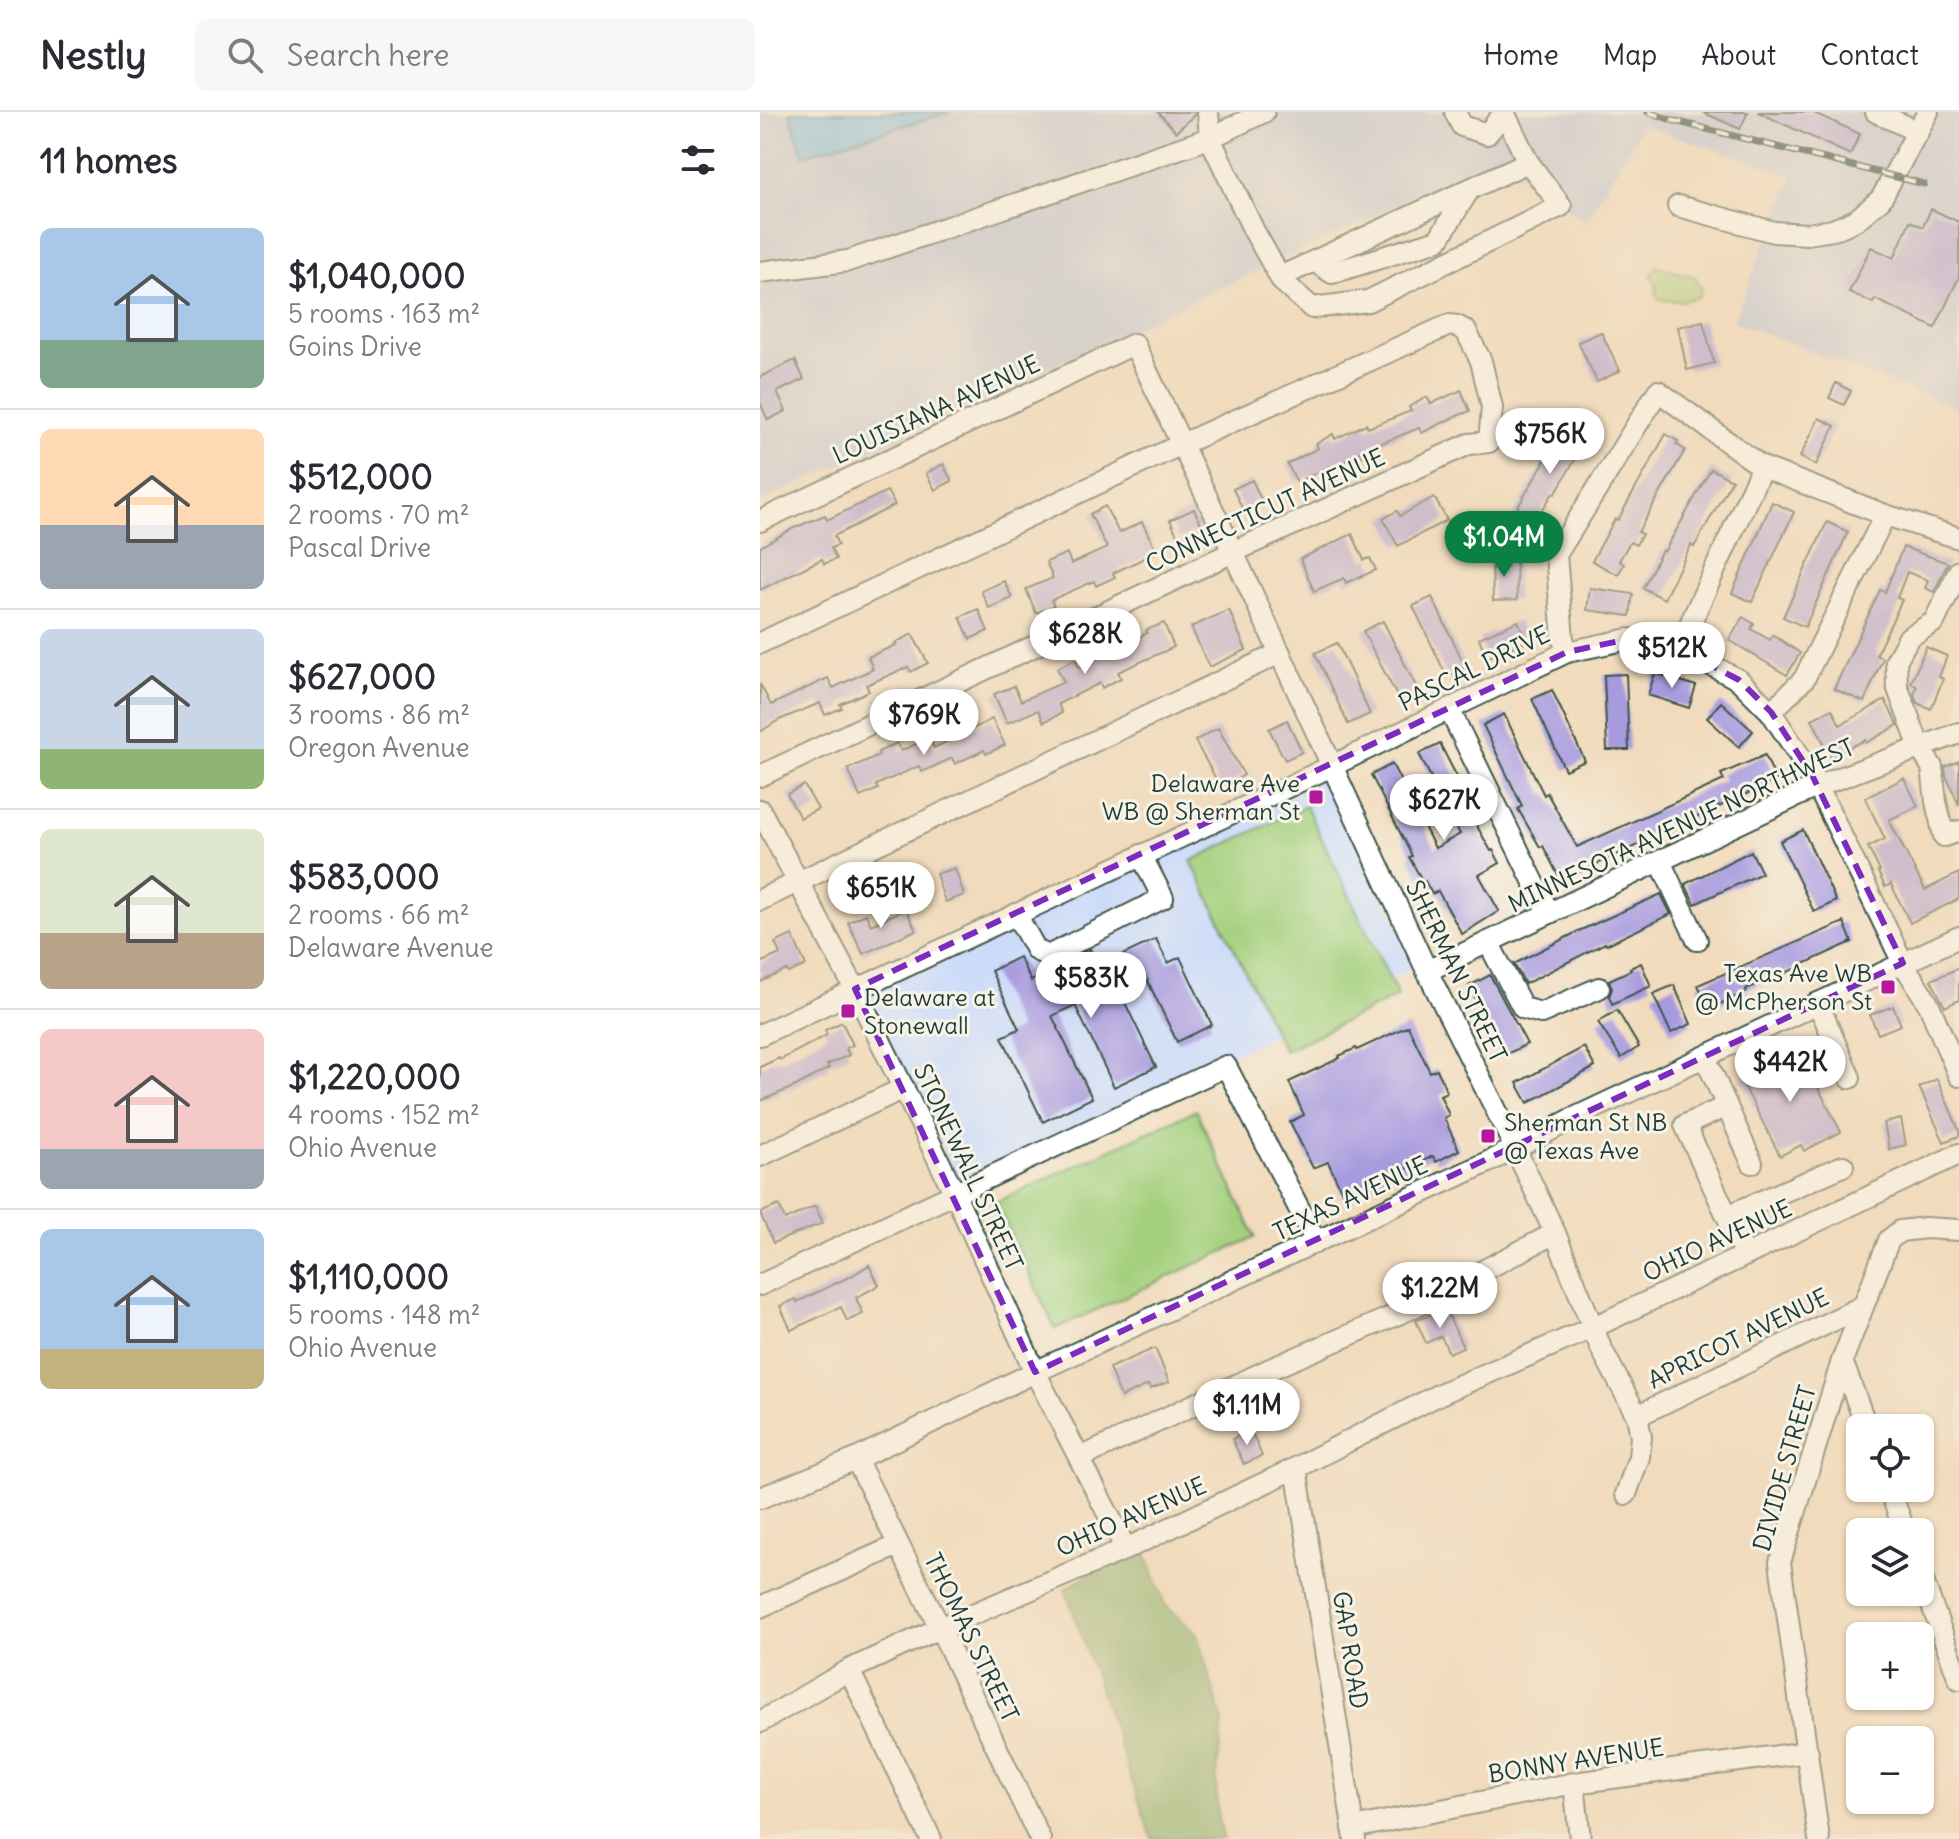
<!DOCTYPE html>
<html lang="en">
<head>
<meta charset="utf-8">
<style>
	body { margin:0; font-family:Delius,sans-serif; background:#f7f7f7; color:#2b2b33; height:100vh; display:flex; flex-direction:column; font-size:30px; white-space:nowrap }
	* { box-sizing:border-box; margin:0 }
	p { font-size:26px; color:#7c7c81 }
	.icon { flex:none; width:44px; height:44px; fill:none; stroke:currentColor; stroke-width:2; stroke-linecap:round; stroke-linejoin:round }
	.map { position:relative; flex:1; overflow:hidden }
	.sheet { display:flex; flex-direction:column; background:#fff; width:760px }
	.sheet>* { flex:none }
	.tools { position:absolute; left:1086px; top:1302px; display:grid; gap:16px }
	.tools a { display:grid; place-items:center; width:88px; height:88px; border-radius:12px; background:#fff; box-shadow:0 2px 6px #0004; font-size:40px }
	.price { position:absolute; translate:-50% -68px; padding:0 18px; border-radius:28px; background:#fff; color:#222; font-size:26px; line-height:52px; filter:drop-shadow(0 2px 4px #0008) }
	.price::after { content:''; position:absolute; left:50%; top:48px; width:24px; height:18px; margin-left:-12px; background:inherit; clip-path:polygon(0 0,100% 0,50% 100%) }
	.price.current { background:#0b8043; color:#fff }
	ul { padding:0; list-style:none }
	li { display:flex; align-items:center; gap:24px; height:200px; padding:0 40px }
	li+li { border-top:2px solid #e1e1e2 }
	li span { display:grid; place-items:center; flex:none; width:224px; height:160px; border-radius:12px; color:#555 }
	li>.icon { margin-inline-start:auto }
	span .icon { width:96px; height:96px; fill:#fffc; stroke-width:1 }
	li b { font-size:34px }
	h2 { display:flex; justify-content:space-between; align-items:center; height:96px; padding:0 40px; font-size:34px }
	header { display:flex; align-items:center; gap:48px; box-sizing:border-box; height:112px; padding:0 40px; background:#fff; border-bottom:2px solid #e1e1e2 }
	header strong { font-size:38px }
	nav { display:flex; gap:44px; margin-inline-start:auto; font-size:28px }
	.search { width:560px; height:72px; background:#f7f7f7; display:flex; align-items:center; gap:20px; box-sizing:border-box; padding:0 28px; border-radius:12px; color:#7c7c81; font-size:30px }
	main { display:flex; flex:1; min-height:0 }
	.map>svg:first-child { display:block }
	.built { fill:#ccdbf9 }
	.industrial { fill:#b8c5de }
	.green { fill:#a4d07d; stroke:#628658; stroke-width:2 }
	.forest { fill:#83b26c; stroke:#517850; stroke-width:2 }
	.water { fill:#72c0ed; stroke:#487e90; stroke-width:2 }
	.building { fill:#a79adf }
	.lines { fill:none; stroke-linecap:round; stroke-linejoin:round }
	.minor-casing { stroke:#3e5548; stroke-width:24 }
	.minor { stroke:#fff; stroke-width:20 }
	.rail-casing { stroke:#1f3d34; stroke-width:7 }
	.rail { stroke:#f7f3e8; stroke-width:4; stroke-dasharray:12; stroke-linecap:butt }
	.marked { fill:none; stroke:#7b2cbf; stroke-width:6; stroke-dasharray:16 10; stroke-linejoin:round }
	.poi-dot { fill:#b5179e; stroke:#f7f3e8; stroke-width:3 }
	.labels { text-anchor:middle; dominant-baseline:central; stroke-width:6; stroke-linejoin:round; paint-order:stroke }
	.street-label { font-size:24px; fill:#1f3d34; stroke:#f7f3e8 }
	.poi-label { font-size:24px; fill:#1f3d34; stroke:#f7f3e8; text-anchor:end }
</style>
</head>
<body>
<header>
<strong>Nestly</strong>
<div class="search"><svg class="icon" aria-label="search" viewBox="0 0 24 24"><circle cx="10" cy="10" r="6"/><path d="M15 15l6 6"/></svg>Search here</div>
<nav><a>Home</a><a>Map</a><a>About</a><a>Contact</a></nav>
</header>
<main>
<section class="sheet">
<h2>11 homes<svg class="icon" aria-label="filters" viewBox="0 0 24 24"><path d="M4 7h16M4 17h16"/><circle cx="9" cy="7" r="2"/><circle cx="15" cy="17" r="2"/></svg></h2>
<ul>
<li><span style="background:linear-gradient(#a9c7e8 70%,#7fa58c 0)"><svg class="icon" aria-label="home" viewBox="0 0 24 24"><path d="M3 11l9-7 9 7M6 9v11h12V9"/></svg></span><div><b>$1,040,000</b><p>5 rooms · 163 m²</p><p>Goins Drive</p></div></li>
<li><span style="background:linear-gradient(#ffd9b3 60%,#9aa5b1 0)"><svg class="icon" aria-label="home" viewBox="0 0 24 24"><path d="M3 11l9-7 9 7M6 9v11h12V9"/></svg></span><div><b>$512,000</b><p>2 rooms · 70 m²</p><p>Pascal Drive</p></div></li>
<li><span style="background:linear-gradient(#c9d6e8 75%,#8fb573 0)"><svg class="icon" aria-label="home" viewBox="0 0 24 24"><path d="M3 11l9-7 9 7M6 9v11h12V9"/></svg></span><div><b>$627,000</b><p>3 rooms · 86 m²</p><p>Oregon Avenue</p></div></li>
<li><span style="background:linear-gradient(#dfe7d0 65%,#b9a48a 0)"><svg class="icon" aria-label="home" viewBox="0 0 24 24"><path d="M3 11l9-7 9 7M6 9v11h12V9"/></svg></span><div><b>$583,000</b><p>2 rooms · 66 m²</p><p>Delaware Avenue</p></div></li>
<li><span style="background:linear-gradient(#f6c9c9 75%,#9aa5b1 0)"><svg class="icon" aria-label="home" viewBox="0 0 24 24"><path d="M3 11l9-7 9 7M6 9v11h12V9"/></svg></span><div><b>$1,220,000</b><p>4 rooms · 152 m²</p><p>Ohio Avenue</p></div></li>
<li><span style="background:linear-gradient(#a9c7e8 75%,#c2b280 0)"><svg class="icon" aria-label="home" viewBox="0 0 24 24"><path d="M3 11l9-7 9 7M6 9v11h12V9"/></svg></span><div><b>$1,110,000</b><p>5 rooms · 148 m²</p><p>Ohio Avenue</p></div></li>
</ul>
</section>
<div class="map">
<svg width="1199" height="1727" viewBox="0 0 1199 1727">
	<rect width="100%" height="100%" fill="#f7f3e8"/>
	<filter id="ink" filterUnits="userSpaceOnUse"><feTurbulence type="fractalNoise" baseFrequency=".0125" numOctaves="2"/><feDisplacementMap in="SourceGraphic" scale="16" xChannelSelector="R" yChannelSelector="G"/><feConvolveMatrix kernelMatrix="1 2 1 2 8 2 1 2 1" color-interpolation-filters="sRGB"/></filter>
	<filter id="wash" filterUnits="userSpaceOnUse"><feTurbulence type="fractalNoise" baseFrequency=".006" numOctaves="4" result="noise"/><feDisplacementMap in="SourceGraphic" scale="32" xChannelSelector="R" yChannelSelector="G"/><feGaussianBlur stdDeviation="1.8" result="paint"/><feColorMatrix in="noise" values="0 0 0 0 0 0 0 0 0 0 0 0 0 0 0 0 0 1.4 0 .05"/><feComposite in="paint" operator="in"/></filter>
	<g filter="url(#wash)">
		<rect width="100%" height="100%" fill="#f1dbbc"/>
		<polygon class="built" points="566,665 658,854 201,1073 109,883"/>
		<polygon class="industrial" points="0,0 1199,0 1199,297 973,209 1033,64 883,13 826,109 736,48 0,390"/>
		<g class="green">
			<polygon points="897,154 935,165 942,178 938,185 922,189 901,188 896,182 897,175 891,163"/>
			<polygon points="546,694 638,884 524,939 431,749"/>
			<polygon points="436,998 495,1125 295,1217 236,1090"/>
		</g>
		<path class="forest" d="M 386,1441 L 405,1493 L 437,1522 L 463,1610 L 456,1669 L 458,1706 L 464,1727 L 392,1727 L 305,1477 C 330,1461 356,1445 386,1441 Z"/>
		<polygon class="water" points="30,0 191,0 43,43"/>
		<g id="blocks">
			<g class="building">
				<polygon points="398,0 435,0 435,2 416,20"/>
				<polygon points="942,0 988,0 980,17"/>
				<polygon points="998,0 1052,0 1100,22 1090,43"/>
				<polygon points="1171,97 1199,110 1199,165 1175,216 1115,187 1113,191 1089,180 1111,135 1134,146 1150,109 1163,115"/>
				<polygon points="943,209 954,251 927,258 918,215"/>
				<polygon points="841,220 860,259 837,270 818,230"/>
				<polygon points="35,248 44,267 17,280 26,299 8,308 0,291 0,265"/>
				<polygon points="1076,271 1091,279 1084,293 1069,286"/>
				<polygon points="701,278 710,299 692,306 662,321 659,316 617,333 619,337 603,345 600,340 571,358 569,355 537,370 527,352 558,336 556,332 573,322 575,327 606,312 608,316 651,299 649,295 667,285 671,292"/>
				<polygon points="813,300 835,313 795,382 793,381 762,430 744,419"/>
				<polygon points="1059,306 1075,314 1056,353 1040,345"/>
				<polygon points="906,322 918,329 916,332 925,338 878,420 882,422 876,433 870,430 859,449 864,452 858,463 832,449 855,407 858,408"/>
				<polygon points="183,352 192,369 175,378 166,361"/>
				<polygon points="951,357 972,368 934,435 931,433 904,487 883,476 902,438 904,440"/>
				<polygon points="492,368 503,391 484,400 473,377"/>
				<polygon points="127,379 135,393 74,424 78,433 71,436 76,447 64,452 62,447 0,478 0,435 34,416 65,403 67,408"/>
				<polygon points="674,385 687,408 638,434 623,407 637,399 640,404"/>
				<polygon points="1012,390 1034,400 992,490 972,481"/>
				<polygon points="345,394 359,421 382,410 397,440 353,461 355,465 336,474 334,469 291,488 294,494 276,501 266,477 293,466 286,450 307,441 311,452 347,436 330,402"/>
				<polygon points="434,397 443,416 419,427 410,408"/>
				<polygon points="1067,410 1088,420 1045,515 1023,505"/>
				<polygon points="592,422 604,448 610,446 616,458 586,471 584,466 554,479 540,447"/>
				<polygon points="1143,435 1188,451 1174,480 1165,476 1168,468 1147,460 1137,486 1142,488 1116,543 1123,546 1104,590 1074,577 1120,478 1125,480"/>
				<polygon points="756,445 757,488 733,489 732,446"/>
				<polygon points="244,469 252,486 229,496 221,479"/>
				<polygon points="830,476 873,482 870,504 827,498"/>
				<polygon points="672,485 706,556 687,565 653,494"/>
				<polygon points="218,497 228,519 210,527 200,505"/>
				<polygon points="469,498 486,538 449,555 431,515"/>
				<polygon points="983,505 994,512 991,517 1010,528 1013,523 1040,541 1027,563 969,528"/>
				<polygon points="623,509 658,578 639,588 603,519"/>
				<polygon points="758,509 767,529 727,546 719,526"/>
				<polygon points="404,511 414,535 358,560 361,566 342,576 340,571 298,592 302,601 284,610 278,598 247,611 234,582 254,574 261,589 304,570 297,556 315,547 319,556 387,521 386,518"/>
				<polygon points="152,522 168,551 151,560 148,555 106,573 109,579 80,592 82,596 65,603 60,591 19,608 0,620 0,572 11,593 68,566 73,576 113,557 108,545 136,533 135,531"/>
				<polygon points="577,531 610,602 588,612 555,541"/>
				<polygon points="1166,535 1187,544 1179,565 1183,567 1171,597 1157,591 1154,582 1157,574 1151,571"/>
				<polygon points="895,561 936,574 929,596 888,583"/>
				<polygon points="866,562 869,638 847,638 844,563"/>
				<polygon points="792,578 825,649 805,658 772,587"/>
				<polygon points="1125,588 1138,613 1106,631 1105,628 1071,645 1052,607 1072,597 1080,613"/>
				<polygon points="961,590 993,619 979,635 947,606"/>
				<polygon points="744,602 784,683 787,681 817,735 964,668 961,662 1005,643 1016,668 801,769 783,734 780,735 758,697 762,694 723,613"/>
				<polygon points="232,607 245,633 226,642 224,638 195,652 192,646 162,660 159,654 116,673 118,677 100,685 88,657 119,643 118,640 137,631 141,639 169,626 174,636"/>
				<polygon points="527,608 542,640 525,648 509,617"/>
				<polygon points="458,616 484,663 461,676 435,629"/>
				<polygon points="680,632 715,700 710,702 731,739 733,738 740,751 719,763 739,799 702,822 678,779 672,782 665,769 663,770 649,745 652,744 611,663 632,652 675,736 700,722 659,642"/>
				<polygon points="1199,649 1199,693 1186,664 1185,655"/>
				<polygon points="1144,666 1158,694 1129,708 1165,778 1199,761 1199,787 1150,811 1131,772 1125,775 1118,760 1120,759 1108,735 1125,727 1105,686"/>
				<polygon points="44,673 58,697 40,706 27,682"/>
				<polygon points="1043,718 1076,789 1054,800 1020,729"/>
				<polygon points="991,739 1002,761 935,792 925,772"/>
				<polygon points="195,756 204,783 185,790 176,762"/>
				<polygon points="901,782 911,802 846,833 845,831 765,872 754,852 821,818"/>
				<polygon points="146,797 156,818 103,842 88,810 106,802 111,813"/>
				<polygon points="1084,810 1092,830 1039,854 1040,855 986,877 987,880 949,897 938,873"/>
				<polygon points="32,823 46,853 29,861 27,858 0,870 0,851 20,842 15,831"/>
				<polygon points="396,827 408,851 420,845 452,913 417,930 383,859 356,872 396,955 354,975 315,893 292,904 332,986 283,1010 242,925 259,917 231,859 259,845 271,869 300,856 299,853 330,837 338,855"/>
				<polygon points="881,851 891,874 852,892 849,884 852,877 849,868 871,858 870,856"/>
				<polygon points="1199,856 1199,888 1185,895 1171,868"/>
				<polygon points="730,863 767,932 745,943 709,874"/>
				<polygon points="914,873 931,912 911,921 893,882"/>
				<polygon points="1133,894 1141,913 1118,922 1110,903"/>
				<polygon points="857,898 879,935 861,946 838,910"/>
				<polygon points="82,910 93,933 86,936 89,943 67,953 69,956 36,974 0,989 0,955 19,946 20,948 67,923 65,918"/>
				<polygon points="648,914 670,960 677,957 687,980 680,983 689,1003 684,1006 699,1038 676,1050 673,1044 585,1086 568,1050 553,1056 530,1010 544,1003 529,970 580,946 579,944 596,936 597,938"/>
				<polygon points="824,935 835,955 768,991 757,971"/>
				<polygon points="1038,937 1081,1020 1044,1039 1041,1033 1020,1044 980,966"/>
				<polygon points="1177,967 1199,1018 1199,1024 1184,1030 1159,975"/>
				<polygon points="1141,1007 1146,1033 1129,1037 1124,1011"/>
				<polygon points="19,1093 25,1108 55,1094 63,1111 13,1131 0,1101"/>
				<polygon points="109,1153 119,1173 96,1186 103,1202 87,1209 81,1195 31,1218 20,1194 36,1187 37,1190 93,1163"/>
				<polygon points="685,1196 703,1235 689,1241 681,1224 666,1231 656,1209"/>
				<polygon points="395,1236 409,1270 390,1277 388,1273 361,1285 349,1256"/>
				<polygon points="466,1292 472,1307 460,1312 453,1298"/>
				<polygon points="491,1319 502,1344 484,1352 472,1327"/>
			</g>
		</g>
	</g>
	<g filter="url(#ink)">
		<use href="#blocks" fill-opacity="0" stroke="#3e5548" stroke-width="2"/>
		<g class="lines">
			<defs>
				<g id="minor">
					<polyline points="448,0 450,26 493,117 522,169 552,196 608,189 801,94 768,50 744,0"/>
					<polyline points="695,0 702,14 727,22 744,1"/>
					<polyline points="1116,0 1158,20"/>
					<polyline points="918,94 1014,120 1047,122 1073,118 1096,108 1121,87 1168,0"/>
					<polyline points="554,149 572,161 678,128 709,78"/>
					<polyline points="0,160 88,149 450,26 504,0"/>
					<polyline points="520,165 768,50"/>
					<polyline points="0,409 374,232 473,440 667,859 755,1036 795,1121 841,1236 877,1304 881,1325 879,1345 866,1382"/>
					<polyline points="1199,459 1174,510 1149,525 1136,549 1137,574 1160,636 1172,655 1176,690 1184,724 1199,719"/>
					<polyline points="0,531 422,332 689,213 697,214 706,219 721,249 732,295 729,330 709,332 473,440 0,664"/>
					<polyline points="919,536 1002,355"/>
					<polyline points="807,540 803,527 796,443 898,279 1002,355 1125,403 1199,426"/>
					<polyline points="689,597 789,801"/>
					<polyline points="1011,600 1044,567 1125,403"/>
					<polyline points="0,698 95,877 195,1082 275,1260 366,1437"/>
					<polyline points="900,749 937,828"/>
					<polyline points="0,788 520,541"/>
					<polyline points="256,802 276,838 288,844 403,786 381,743"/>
					<polyline points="728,830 763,896 781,901 839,876"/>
					<polyline points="667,859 1058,674 1199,621"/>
					<polyline points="1058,891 1090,966"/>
					<polyline points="0,923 572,654 807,540 869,527 919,536 979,568 1011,600 1052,663 1143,851 1169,893 1199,964"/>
					<polyline points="945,945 992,1051"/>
					<polyline points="967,994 925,1013 985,1143"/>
					<polyline points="0,1044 144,976"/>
					<polyline points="967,1104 1083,1054"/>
					<polyline points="0,1173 466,954 551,1120 555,1131"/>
					<polyline points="1082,1249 1107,1316"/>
					<polyline points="877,1304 1103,1194"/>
					<polyline points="320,1346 508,1258 652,1196 795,1121"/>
					<polyline points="96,1347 180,1516 280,1727"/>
					<polyline points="536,1356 595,1727"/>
					<polyline points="1129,1376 1145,1420"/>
					<polyline points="0,1386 96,1347 275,1260 726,1051 816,1005 1199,825"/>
					<polyline points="1160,1461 1199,1567"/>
					<polyline points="0,1495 138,1433"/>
					<polyline points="89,1558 171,1727"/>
					<polyline points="0,1610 89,1558 180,1516 366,1437 536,1356 682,1281 832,1216 1199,1042"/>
					<polyline points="814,1671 820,1727"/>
					<polyline points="593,1716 814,1671 1048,1640"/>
					<polyline points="1059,1727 1020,1450 1082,1249 1129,1128 1140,1119 1166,1116 1199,1118"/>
				</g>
			</defs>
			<use href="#minor" class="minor-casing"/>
			<use href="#minor" class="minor"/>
			<defs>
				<polyline id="rail" points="888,0 915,9 1164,72"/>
			</defs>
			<use href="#rail" class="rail-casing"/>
			<use href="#rail" class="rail"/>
		</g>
	</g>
	<path d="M0 0H1199V1727H0ZM 869,527 L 919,536 L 979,568 L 1011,600 L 1052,663 L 1143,851 L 275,1260 L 95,877 L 807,540 Z" fill="#f1dbbc" fill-opacity=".55" fill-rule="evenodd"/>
	<path class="marked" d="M 869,527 L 919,536 L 979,568 L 1011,600 L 1052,663 L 1143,851 L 275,1260 L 95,877 L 807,540 Z"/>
	<g class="poi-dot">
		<rect x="548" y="677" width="16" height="16" rx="4"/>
		<rect x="1120" y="867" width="16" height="16" rx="4"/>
		<rect x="80" y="891" width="16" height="16" rx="4"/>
		<rect x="720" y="1016" width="16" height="16" rx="4"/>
	</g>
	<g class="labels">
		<g class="street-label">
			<text transform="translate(176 297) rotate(-25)">LOUISIANA AVENUE</text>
			<text transform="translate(505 398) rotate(-25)">CONNECTICUT AVENUE</text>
			<text transform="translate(714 556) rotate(-26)">PASCAL DRIVE</text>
			<text transform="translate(921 713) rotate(-25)">MINNESOTA AVENUE NORTHWEST</text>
			<text transform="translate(697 859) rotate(64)">SHERMAN STREET</text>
			<text transform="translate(209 1055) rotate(65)">STONEWALL STREET</text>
			<text transform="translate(590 1086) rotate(-25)">TEXAS AVENUE</text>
			<text transform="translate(957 1128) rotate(-25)">OHIO AVENUE</text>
			<text transform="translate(978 1226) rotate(-26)">APRICOT AVENUE</text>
			<text transform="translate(1024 1356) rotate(-74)">DIVIDE STREET</text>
			<text transform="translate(371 1404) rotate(-24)">OHIO AVENUE</text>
			<text transform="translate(212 1525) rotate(64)">THOMAS STREET</text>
			<text transform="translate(591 1538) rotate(81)">GAP ROAD</text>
			<text transform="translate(816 1648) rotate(-9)">BONNY AVENUE</text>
		</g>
		<g class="poi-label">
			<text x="540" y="671">Delaware Ave<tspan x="540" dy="28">WB @ Sherman St</tspan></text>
			<text x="1112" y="861">Texas Ave WB<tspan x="1112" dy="28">@ McPherson St</tspan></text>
			<text x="104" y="885" text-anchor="start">Delaware at<tspan x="104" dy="28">Stonewall</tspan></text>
			<text x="744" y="1010" text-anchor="start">Sherman St NB<tspan x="744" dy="28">@ Texas Ave</tspan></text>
		</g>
	</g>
</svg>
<div class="tools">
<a><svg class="icon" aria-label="locate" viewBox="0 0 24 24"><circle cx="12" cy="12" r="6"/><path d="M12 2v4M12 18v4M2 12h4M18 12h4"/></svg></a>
<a><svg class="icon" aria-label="layers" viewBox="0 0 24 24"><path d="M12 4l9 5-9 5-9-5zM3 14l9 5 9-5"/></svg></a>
<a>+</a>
<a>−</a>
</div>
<b class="price" style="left:790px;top:364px">$756K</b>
<b class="price current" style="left:744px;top:467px">$1.04M</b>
<b class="price" style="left:325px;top:564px">$628K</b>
<b class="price" style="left:912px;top:578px">$512K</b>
<b class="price" style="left:164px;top:645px">$769K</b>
<b class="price" style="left:684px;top:730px">$627K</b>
<b class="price" style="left:121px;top:818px">$651K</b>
<b class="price" style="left:331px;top:908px">$583K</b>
<b class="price" style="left:1030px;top:992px">$442K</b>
<b class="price" style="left:680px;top:1218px">$1.22M</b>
<b class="price" style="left:487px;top:1335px">$1.11M</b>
</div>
</main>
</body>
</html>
